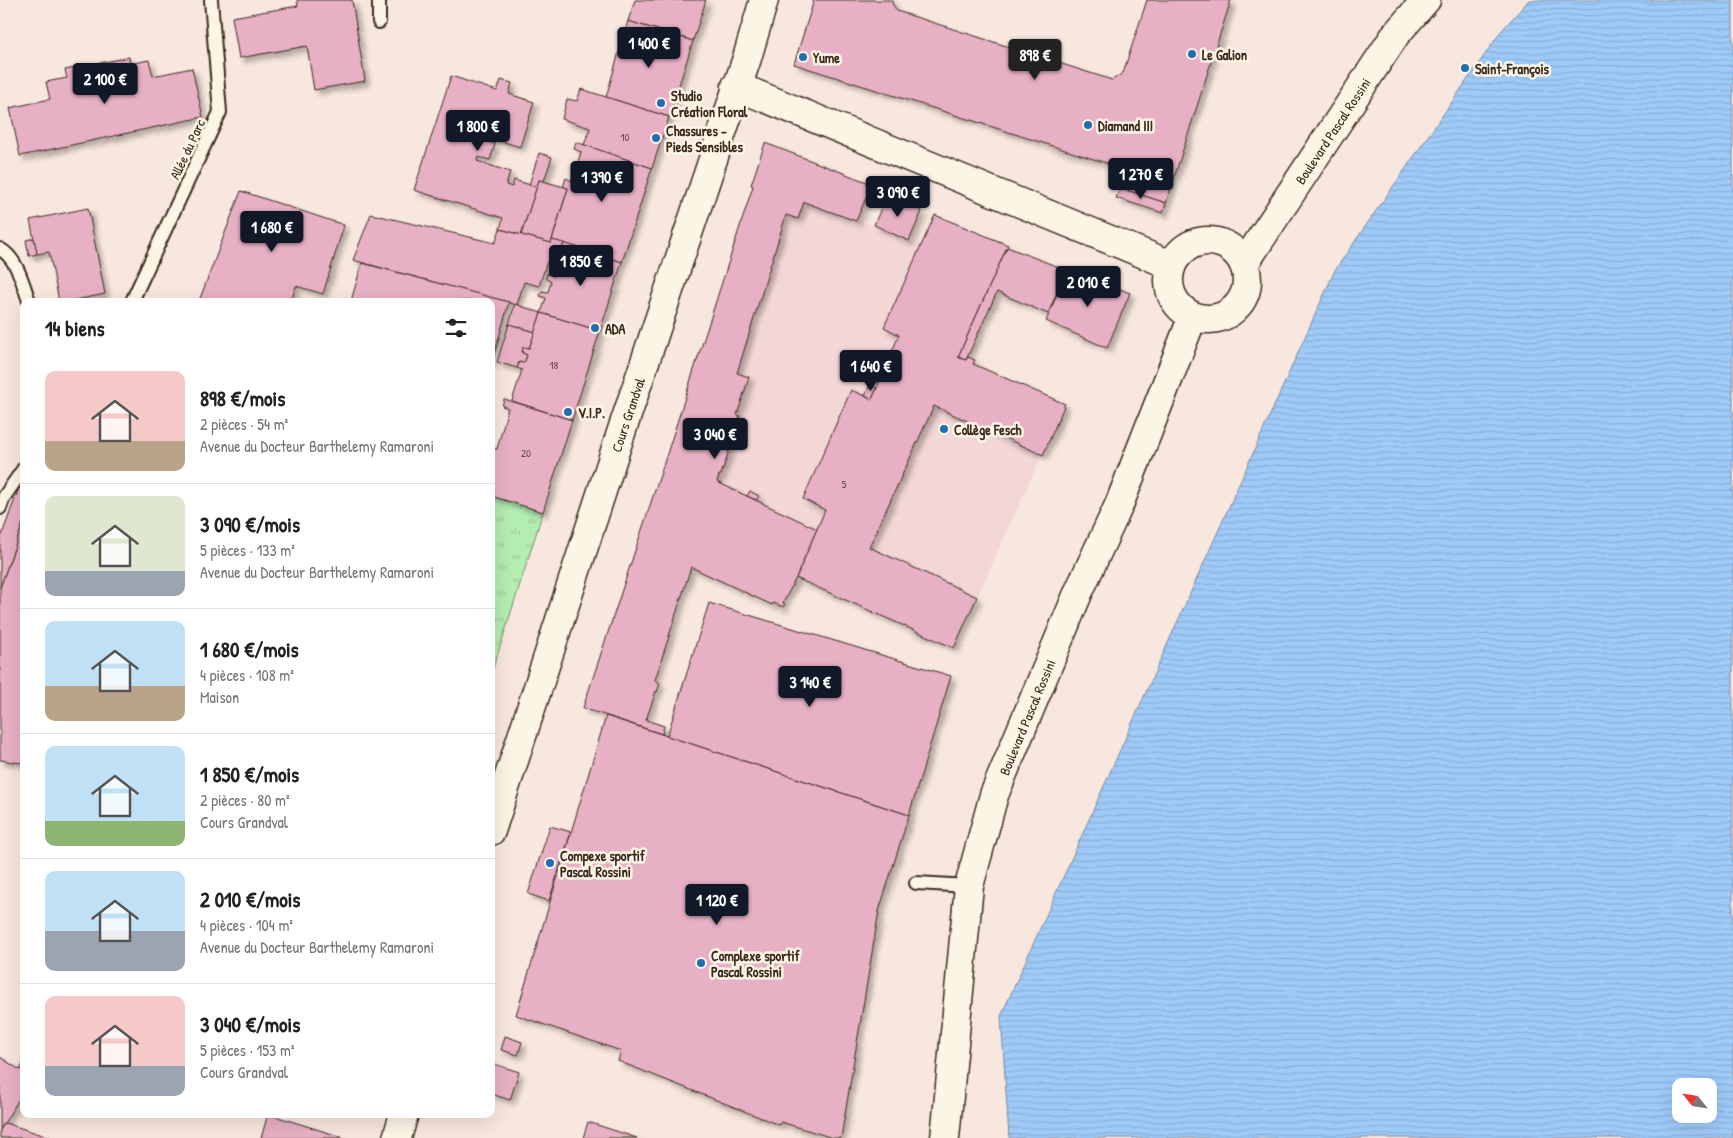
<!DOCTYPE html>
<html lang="fr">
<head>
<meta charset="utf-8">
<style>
	body { margin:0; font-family:"Patrick Hand",sans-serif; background:#f6f6f6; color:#222; height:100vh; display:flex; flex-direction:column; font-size:19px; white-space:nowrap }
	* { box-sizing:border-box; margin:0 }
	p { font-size:16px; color:#767676 }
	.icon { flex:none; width:28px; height:28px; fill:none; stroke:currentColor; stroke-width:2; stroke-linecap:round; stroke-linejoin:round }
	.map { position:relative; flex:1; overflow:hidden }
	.details { position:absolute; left:20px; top:298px; width:475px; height:820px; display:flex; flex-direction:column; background:#fff; border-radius:10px; box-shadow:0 5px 20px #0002 }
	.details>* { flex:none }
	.needle { width:32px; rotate:300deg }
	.tools { position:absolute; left:1672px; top:1078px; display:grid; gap:10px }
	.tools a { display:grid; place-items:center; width:45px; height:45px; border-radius:10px; background:#fff; box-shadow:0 5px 20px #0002; font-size:25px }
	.price { position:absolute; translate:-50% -42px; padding:0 11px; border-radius:5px; background:#111827; color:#fff; font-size:16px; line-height:32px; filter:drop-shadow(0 1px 2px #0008) }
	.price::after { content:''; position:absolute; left:50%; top:30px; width:15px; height:11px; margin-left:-8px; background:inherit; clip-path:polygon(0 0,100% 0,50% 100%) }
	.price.on { background:#222; color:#fff }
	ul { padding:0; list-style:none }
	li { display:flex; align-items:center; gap:15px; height:125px; padding:0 25px }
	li+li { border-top:1px solid #e0e0e0 }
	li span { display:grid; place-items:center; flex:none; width:140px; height:100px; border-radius:10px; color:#555 }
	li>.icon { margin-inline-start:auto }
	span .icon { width:60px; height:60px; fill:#fffc; stroke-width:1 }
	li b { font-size:21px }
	h2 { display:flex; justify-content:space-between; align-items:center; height:60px; padding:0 25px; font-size:21px }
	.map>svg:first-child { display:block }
	.built { fill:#f3d6d6 }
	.park { fill:url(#park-tufts); stroke:#778c68 }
	.water { fill:url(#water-rules); stroke:#778ba1; fill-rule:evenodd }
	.building { fill:#e8b0c4; stroke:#3b2a1e; filter:url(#shadow) }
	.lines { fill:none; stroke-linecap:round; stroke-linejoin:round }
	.service-casing { stroke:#3b2a1e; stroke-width:16 }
	.secondary-casing { stroke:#3b2a1e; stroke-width:31 }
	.service { stroke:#fcf5e5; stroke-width:12 }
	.secondary { stroke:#fcf5e5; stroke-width:28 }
	.poi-dot { fill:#1f6fb2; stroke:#fcf5e5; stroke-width:2 }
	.labels { text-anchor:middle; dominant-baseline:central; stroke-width:5; stroke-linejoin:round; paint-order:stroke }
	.number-label { font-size:11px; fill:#664c48 }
	.poi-label { font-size:14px; font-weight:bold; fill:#3b2a1e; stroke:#fcf5e5; text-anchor:start }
	.street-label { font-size:14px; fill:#3b2a1e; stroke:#fcf5e5 }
</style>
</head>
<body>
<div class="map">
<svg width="1733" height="1138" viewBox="0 0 1733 1138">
	<defs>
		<pattern id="park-tufts" width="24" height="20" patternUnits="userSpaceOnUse" patternTransform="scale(1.25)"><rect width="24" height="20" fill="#b3edb1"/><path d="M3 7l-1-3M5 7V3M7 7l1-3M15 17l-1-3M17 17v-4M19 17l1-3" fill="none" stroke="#9bcb98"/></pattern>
		<pattern id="water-rules" width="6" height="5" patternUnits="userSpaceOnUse" patternTransform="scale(1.25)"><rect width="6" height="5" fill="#9fcbf9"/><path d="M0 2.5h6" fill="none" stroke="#8aaed5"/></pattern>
		<filter id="shadow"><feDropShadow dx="4.5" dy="4.5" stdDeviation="2.5" flood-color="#0004"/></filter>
	</defs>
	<rect width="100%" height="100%" fill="#f8e7de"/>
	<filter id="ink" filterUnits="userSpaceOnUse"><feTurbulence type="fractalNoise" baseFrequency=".02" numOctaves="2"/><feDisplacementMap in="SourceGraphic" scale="10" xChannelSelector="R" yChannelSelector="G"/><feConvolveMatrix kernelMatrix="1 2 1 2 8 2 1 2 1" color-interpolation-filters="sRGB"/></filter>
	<g filter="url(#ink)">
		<polygon class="built" points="765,143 872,184 857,221 874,226 909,241 922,244 935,215 1008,245 959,357 1065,404 954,648 796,578 783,602 785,604 783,607 773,603 772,605 691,568 655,680 660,683 657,692 656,691 647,720 664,726 662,734 583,708 666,457 753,186 751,185"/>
		<polygon class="park" points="491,496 543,512 491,675"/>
		<path class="water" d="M 1529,0 L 1733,0 L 1733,1138 L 1009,1138 L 1001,1016 L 1335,270 L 1502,30 ZM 1681,1086 L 1709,1086 L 1709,1114 L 1681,1114 Z"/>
		<g class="building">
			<polygon points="297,0 352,0 365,81 314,90 307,46 239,58 232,17 298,6"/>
			<polygon points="635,0 706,0 693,41 628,21"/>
			<polygon points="814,0 893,0 892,3 897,11 1112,80 1123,73 1147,0 1231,0 1166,203 1120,188 1125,169 794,64"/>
			<polygon points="628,21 693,41 669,117 606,97"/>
			<polygon points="129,57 130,64 149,60 153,76 192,68 203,117 20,156 10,108 50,99 46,82 67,78 65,70"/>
			<polygon points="451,76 497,91 501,80 512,83 509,94 534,102 520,147 485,136 483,140 495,144 490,160 478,157 477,161 510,172 506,185 512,187 514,180 537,187 521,235 500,229 503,218 414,190"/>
			<polygon points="581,89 669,117 652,168 584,145 590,128 562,119 567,99 577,101"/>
			<polygon points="576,142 652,168 622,262 552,240 568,188 563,187 566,178 572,181 581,152 574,149"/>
			<polygon points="765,143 872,184 856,221 804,202 798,219 786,215 737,373 749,377 737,415 740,416 721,475 719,475 717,482 817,529 796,578 783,603 785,604 783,607 773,603 772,605 691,567 655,680 660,683 657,692 656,691 646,720 664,726 662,734 583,708 666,457 753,186 751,185"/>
			<polygon points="539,153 552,157 544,181 539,180 537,187 529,185"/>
			<polygon points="539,180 568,188 551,243 521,235"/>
			<polygon points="1120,188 1166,203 1163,213 1116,198"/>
			<polygon points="241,191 344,225 323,294 296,286 291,301 199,301"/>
			<polygon points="886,196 922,211 909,241 874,225"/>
			<polygon points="88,208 105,294 70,301 59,301 49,252 37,254 30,220"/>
			<polygon points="371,214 495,243 500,229 551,243 552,240 564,243 554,276 547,274 551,263 547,262 539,286 524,282 517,305 353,260"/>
			<polygon points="935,215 1008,245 958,357 966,360 968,357 975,360 973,364 1065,404 1043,455 934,406 869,547 977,597 954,648 796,578 825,510 803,499 851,390 872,399 899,335 884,327"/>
			<polygon points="34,238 37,254 29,256 26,240"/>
			<polygon points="564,243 622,262 600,331 541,313 546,298 540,296 542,291 548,292 551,281 546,279 547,274 554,276"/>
			<polygon points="1007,247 1066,270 1048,314 997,292 966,360 958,357"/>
			<polygon points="362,263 509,302 491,366 491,301 351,301"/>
			<polygon points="1068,268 1130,293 1107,348 1046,321"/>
			<polygon points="515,304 541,313 535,332 509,324"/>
			<polygon points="541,313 600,331 572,420 512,401 522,370 517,368 519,362 524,363 527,355 522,353 523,347 529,348"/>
			<polygon points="509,324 535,332 529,348 523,347 522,353 527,355 524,363 519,362 517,368 497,362"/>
			<polygon points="870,385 877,388 872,399 865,396"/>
			<polygon points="504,399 572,420 543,512 491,496 491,447 497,449 508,408 502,406"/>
			<polygon points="20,485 24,487 24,521 0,588 0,540"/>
			<polygon points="750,491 759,496 756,500 747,496"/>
			<polygon points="24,521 24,763 21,763 0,760 0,588"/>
			<polygon points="709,603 951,676 909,815 667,736"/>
			<polygon points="606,716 909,815 879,911 841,1138 833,1138 781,1122 779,1125 618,1061 621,1051 516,1015"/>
			<polygon points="550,826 571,832 549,901 528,894"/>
			<polygon points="505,1036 522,1042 518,1055 501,1050"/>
			<polygon points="0,1057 20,1070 24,1062 24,1091 0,1130"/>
			<polygon points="491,1063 519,1072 510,1100 491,1094"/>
			<polygon points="268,1114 342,1137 342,1138 261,1138"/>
			<polygon points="588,1122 637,1138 583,1138"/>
			<polygon points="5,1123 52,1138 0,1138 0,1130"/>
		</g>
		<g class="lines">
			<defs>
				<g id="service">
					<polyline points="379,22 379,0"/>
					<path d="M 0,249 C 17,258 23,284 29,301"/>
					<polyline points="132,301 220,112 211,0"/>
					<polyline points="0,508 4,497 24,468"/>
					<polyline points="916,883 969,886"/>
				</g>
				<g id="secondary">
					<polyline points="736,86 1171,265"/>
					<circle cx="1208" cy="280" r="39"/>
					<path id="s1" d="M 1244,264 L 1396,34 L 1426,0"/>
					<path id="s2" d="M 491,831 L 619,439 L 747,58 L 764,0"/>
					<polyline points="397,1138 404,1114"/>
					<path id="s3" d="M 945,1138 L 969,886 L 994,795 L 1079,591 L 1119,505 L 1193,316"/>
				</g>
			</defs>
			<use href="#service" class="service-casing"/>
			<use href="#secondary" class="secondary-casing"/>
			<use href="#service" class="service"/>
			<use href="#secondary" class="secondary"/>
		</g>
	</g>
	<g class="poi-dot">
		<circle cx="1192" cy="54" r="5"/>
		<circle cx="803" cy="57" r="5"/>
		<circle cx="1465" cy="68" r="5"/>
		<circle cx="661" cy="103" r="5"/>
		<circle cx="1088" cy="125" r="5"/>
		<circle cx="656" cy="138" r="5"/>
		<circle cx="595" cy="328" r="5"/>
		<circle cx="568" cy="412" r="5"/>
		<circle cx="944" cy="429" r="5"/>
		<circle cx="550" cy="863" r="5"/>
		<circle cx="701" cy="963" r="5"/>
	</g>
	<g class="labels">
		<g class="number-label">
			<text x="625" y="137">10</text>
			<text x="554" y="365">18</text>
			<text x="526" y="453">20</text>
			<text x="844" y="484">5</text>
		</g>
		<g class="poi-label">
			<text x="1202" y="54">Le Galion</text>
			<text x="813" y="57">Yume</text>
			<text x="1475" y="68">Saint-François</text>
			<text x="671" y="95">Studio<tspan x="671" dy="16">Création Floral</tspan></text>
			<text x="1098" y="125">Diamand III</text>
			<text x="666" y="130">Chassures -<tspan x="666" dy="16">Pieds Sensibles</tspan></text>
			<text x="605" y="328">ADA</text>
			<text x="578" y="412">V.I.P.</text>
			<text x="954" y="429">Collège Fesch</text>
			<text x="560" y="855">Compexe sportif<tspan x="560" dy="16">Pascal Rossini</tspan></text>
			<text x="711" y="955">Complexe sportif<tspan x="711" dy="16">Pascal Rossini</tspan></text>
		</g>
		<g class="street-label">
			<text stroke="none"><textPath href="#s1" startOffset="160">Boulevard Pascal Rossini</textPath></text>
			<text transform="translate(187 149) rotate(-65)">Allée du Parc</text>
			<text stroke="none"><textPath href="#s2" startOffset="438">Cours Grandval</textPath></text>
			<text stroke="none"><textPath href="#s3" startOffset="432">Boulevard Pascal Rossini</textPath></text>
		</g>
	</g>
</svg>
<div class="tools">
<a><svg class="needle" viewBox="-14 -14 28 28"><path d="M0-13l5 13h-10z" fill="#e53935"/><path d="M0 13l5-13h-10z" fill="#767676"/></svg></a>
</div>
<b class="price" style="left:649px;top:69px">1 400 €</b>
<b class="price on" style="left:1035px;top:81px">898 €</b>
<b class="price" style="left:105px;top:105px">2 100 €</b>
<b class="price" style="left:478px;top:152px">1 800 €</b>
<b class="price" style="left:1141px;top:200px">1 270 €</b>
<b class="price" style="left:602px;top:203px">1 390 €</b>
<b class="price" style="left:898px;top:218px">3 090 €</b>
<b class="price" style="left:272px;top:253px">1 680 €</b>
<b class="price" style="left:581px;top:287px">1 850 €</b>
<b class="price" style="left:1088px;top:308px">2 010 €</b>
<b class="price" style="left:871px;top:392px">1 640 €</b>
<b class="price" style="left:715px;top:460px">3 040 €</b>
<b class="price" style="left:810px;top:708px">3 140 €</b>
<b class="price" style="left:717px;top:926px">1 120 €</b>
<section class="details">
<h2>14 biens<svg class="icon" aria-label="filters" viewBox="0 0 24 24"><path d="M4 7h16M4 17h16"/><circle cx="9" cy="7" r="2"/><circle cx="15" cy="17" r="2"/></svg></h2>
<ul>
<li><span style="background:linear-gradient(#f6c9c9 70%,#b9a48a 0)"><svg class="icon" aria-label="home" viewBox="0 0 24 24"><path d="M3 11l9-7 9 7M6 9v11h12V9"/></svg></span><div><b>898 €/mois</b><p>2 pièces · 54 m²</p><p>Avenue du Docteur Barthelemy Ramaroni</p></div></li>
<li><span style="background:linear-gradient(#dfe7d0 75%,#9aa5b1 0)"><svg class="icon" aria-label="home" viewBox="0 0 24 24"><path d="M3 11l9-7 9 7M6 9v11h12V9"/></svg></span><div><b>3 090 €/mois</b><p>5 pièces · 133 m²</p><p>Avenue du Docteur Barthelemy Ramaroni</p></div></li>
<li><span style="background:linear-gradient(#bfe0f5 65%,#b9a48a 0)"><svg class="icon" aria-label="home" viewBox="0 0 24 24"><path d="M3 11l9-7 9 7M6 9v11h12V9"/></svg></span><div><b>1 680 €/mois</b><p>4 pièces · 108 m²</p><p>Maison</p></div></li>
<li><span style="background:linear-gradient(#bfe0f5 75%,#8fb573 0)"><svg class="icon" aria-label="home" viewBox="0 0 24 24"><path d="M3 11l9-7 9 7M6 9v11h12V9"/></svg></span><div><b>1 850 €/mois</b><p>2 pièces · 80 m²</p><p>Cours Grandval</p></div></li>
<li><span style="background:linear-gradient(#bfe0f5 60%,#9aa5b1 0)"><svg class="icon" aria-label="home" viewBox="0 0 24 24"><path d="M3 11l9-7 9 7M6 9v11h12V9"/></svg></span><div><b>2 010 €/mois</b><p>4 pièces · 104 m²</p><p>Avenue du Docteur Barthelemy Ramaroni</p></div></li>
<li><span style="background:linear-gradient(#f6c9c9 70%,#9aa5b1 0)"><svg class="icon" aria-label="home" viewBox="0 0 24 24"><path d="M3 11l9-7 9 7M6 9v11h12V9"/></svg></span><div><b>3 040 €/mois</b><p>5 pièces · 153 m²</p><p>Cours Grandval</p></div></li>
</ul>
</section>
</div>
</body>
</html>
